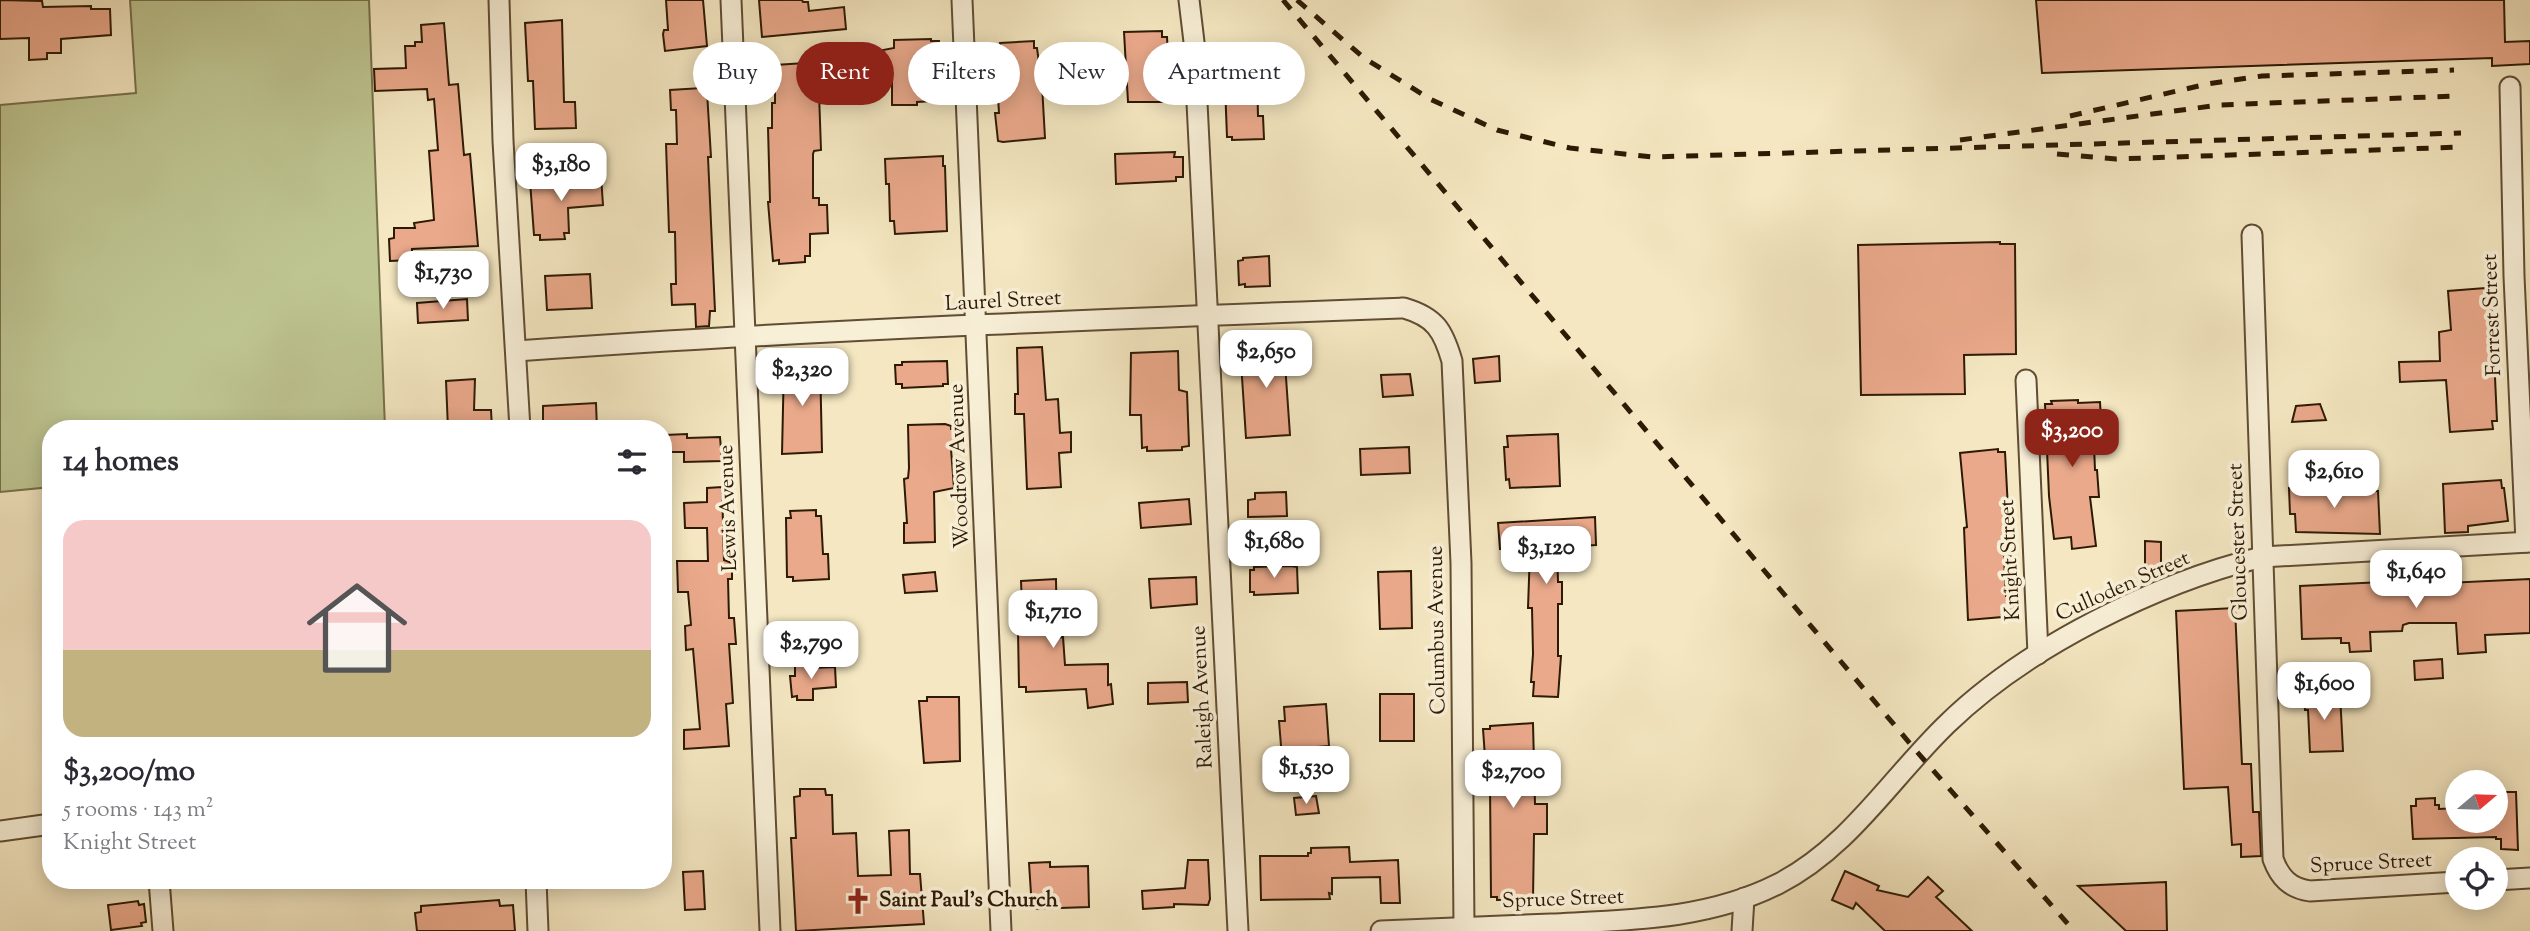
<!DOCTYPE html>
<html lang="en">
<head>
<meta charset="utf-8">
<style>
	body { margin:0; font-family:"Sorts Mill Goudy",serif; background:#f7f7f7; color:#2b2b33; height:100vh; display:flex; flex-direction:column; font-size:26px; white-space:nowrap }
	* { box-sizing:border-box; margin:0 }
	p { font-size:23px; color:#7c7c81 }
	.icon { flex:none; width:38px; height:38px; fill:none; stroke:currentColor; stroke-width:2; stroke-linecap:round; stroke-linejoin:round }
	.map { position:relative; flex:1; overflow:hidden }
	.sheet { position:absolute; left:42px; top:420px; width:630px; height:469px; display:flex; flex-direction:column; background:#fff; border-radius:28px; box-shadow:0 4px 18px #0003 }
	.sheet>* { flex:none }
	.banner { position:absolute; left:693px; top:42px; width:665px; height:63px; display:flex; gap:14px }
	.needle { width:46px; rotate:71deg }
	.buttons { position:absolute; left:2445px; top:770px; display:grid; gap:14px }
	.buttons a { display:grid; place-items:center; width:63px; height:63px; border-radius:50%; background:#fff; box-shadow:0 4px 18px #0003; font-size:35px }
	.price { position:absolute; translate:-50% -60px; padding:0 16px; border-radius:14px; background:#fff; color:#222; font-size:23px; line-height:46px; filter:drop-shadow(0 2px 4px #0008) }
	.price::after { content:''; position:absolute; left:50%; top:42px; width:21px; height:16px; margin-left:-10px; background:inherit; clip-path:polygon(0 0,100% 0,50% 100%) }
	.price.selected { background:#8f2418; color:#fff }
	ul { padding:0; list-style:none }
	li { display:grid; align-content:center; gap:14px; height:371px; padding:0 21px }
	li span { display:grid; place-items:center; height:217px; border-radius:21px; color:#555 }
	li>.icon { margin-inline-start:auto }
	span .icon { width:126px; height:126px; fill:#fffc; stroke-width:1 }
	li b { font-size:30px }
	h2 { display:flex; justify-content:space-between; align-items:center; height:84px; padding:0 21px; font-size:30px }
	.tag { padding:0 24px; border-radius:32px; background:#fff; box-shadow:0 4px 18px #0003; font-size:24px; line-height:63px }
	.tag.selected { background:#8f2418; color:#fff }
	.map>svg:first-child { display:block }
	.green { fill:#bec591; stroke:#76704a; stroke-width:2 }
	.building { fill:#eaa98b; stroke:#2e1a04; stroke-width:2 }
	.lines { fill:none; stroke-linecap:round; stroke-linejoin:round }
	.street-casing { stroke:#604d33; stroke-width:23 }
	.street { stroke:#f8efd7; stroke-width:19 }
	.rail { stroke:#2e1a04; stroke-width:5; stroke-dasharray:12 12; stroke-linecap:butt }
	.labels { text-anchor:middle; dominant-baseline:central; stroke-width:7; stroke-linejoin:round; paint-order:stroke }
	.street-label { font-size:21px; fill:#2e1a04; stroke:#f8efd7 }
	.poi-label { font-size:21px; font-weight:bold; fill:#2e1a04; stroke:#f8efd7; text-anchor:start }
</style>
</head>
<body>
<div class="map">
<svg width="2530" height="931" viewBox="0 0 2530 931">
	<rect width="100%" height="100%" fill="#f4e7c1"/>
	<filter id="stains"><feTurbulence type="fractalNoise" baseFrequency=".00286" numOctaves="4"/><feColorMatrix values="0 0 0 0 .2 0 0 0 0 .09 0 0 0 0 .02 0 0 0 .5 -.17"/></filter>
	<radialGradient id="worn" r=".72"><stop offset=".6" stop-color="#630" stop-opacity="0"/><stop offset="1" stop-color="#630" stop-opacity=".3"/></radialGradient>
	<polygon class="green" points="130,0 369,0 385,429 140,429 139,426 112,429 51,429 51,487 0,492 0,105 136,93"/>
	<g class="building">
		<polygon points="0,0 42,1 43,7 91,6 91,9 110,9 111,35 61,39 61,53 47,53 47,59 29,60 29,38 0,39"/>
		<polygon points="666,0 703,0 707,46 665,51 663,34 664,30 668,30"/>
		<polygon points="759,0 802,0 803,2 808,2 809,11 844,7 846,29 762,37"/>
		<polygon points="2036,0 2504,0 2505,42 2530,41 2530,64 2492,66 2492,58 2042,73"/>
		<polygon points="562,20 564,102 575,102 576,128 535,129 533,81 528,81 525,23"/>
		<polygon points="444,23 449,85 458,84 464,155 470,154 478,246 412,249 412,260 390,261 389,239 394,238 394,228 415,228 414,223 434,220 429,151 438,150 434,99 428,100 427,89 375,91 374,69 406,68 405,46 415,46 415,42 422,42 421,25"/>
		<polygon points="1162,31 1162,37 1167,37 1168,55 1162,55 1164,102 1128,102 1124,32"/>
		<polygon points="931,39 931,41 939,41 939,60 932,60 933,101 917,102 917,105 892,105 892,77 850,79 849,61 883,60 883,50 894,48 894,40"/>
		<polygon points="1034,41 1034,48 1037,48 1042,85 1045,138 1003,142 998,141 995,113 999,113 995,49 1001,49 1000,43"/>
		<polygon points="1253,57 1254,73 1257,73 1258,116 1263,116 1264,139 1232,140 1232,137 1227,137 1224,59"/>
		<polygon points="805,63 807,94 819,93 821,150 814,151 813,154 813,198 819,198 819,205 827,205 828,233 810,234 810,256 805,256 805,262 779,264 779,260 773,261 768,202 770,202 768,128 772,128 772,103 775,103 775,65"/>
		<polygon points="702,88 702,92 707,92 711,157 708,157 715,311 710,311 709,326 696,327 695,304 672,305 671,284 676,284 675,232 669,232 666,144 677,144 676,110 671,110 670,90"/>
		<polygon points="1175,152 1174,157 1183,157 1183,177 1176,177 1176,181 1116,184 1115,154"/>
		<polygon points="943,156 943,166 945,166 947,231 895,234 894,221 890,221 889,184 886,184 885,159"/>
		<polygon points="601,176 603,205 568,208 569,233 564,233 565,239 540,240 540,235 534,235 530,181"/>
		<polygon points="2000,242 2000,244 2015,244 2016,354 1964,355 1965,394 1861,395 1858,245"/>
		<polygon points="1269,256 1270,286 1245,287 1245,284 1239,285 1238,261 1243,260 1243,258"/>
		<polygon points="590,274 592,308 547,310 545,276"/>
		<polygon points="2485,288 2485,291 2491,290 2497,421 2492,421 2493,429 2450,432 2446,380 2400,382 2399,362 2440,361 2439,332 2451,330 2448,291"/>
		<polygon points="467,299 468,320 418,323 417,303"/>
		<polygon points="1292,343 1293,363 1285,363 1290,435 1246,438 1240,347"/>
		<polygon points="1042,347 1046,400 1058,399 1060,433 1071,432 1071,452 1059,453 1061,487 1027,489 1024,414 1015,414 1015,394 1018,394 1017,348"/>
		<polygon points="1178,351 1179,390 1187,392 1189,446 1182,447 1182,450 1147,451 1147,447 1142,448 1141,415 1130,415 1131,353"/>
		<polygon points="1499,356 1500,381 1475,383 1473,359"/>
		<polygon points="820,361 822,452 782,454 784,362"/>
		<polygon points="947,361 948,384 943,384 943,386 902,388 902,384 896,384 895,365 902,365 902,362"/>
		<polygon points="1410,374 1413,395 1383,397 1381,375"/>
		<polygon points="475,379 474,410 491,410 492,429 448,429 446,381"/>
		<polygon points="2078,400 2078,403 2100,402 2101,420 2093,421 2095,470 2097,470 2099,497 2090,497 2096,546 2072,549 2071,537 2054,539 2049,496 2045,404 2052,404 2051,401"/>
		<polygon points="596,403 597,429 543,429 543,406"/>
		<polygon points="2320,404 2326,420 2292,422 2296,406"/>
		<polygon points="945,424 951,426 951,429 954,429 955,449 951,449 954,488 934,492 935,542 904,543 904,523 907,523 904,479 908,478 909,468 908,425"/>
		<polygon points="687,434 687,438 720,437 722,461 684,462 684,452 666,452 665,435"/>
		<polygon points="1558,434 1560,486 1510,488 1509,479 1506,480 1504,447 1508,447 1507,436"/>
		<polygon points="1409,447 1410,473 1361,475 1360,449"/>
		<polygon points="1998,449 1998,452 2005,452 2008,509 2003,510 2011,556 2004,557 2006,596 2013,596 2014,616 1968,620 1964,528 1967,527 1960,453"/>
		<polygon points="2294,477 2312,477 2314,490 2378,491 2380,534 2296,532 2295,514 2290,514 2289,488 2295,488"/>
		<polygon points="2501,480 2502,488 2504,488 2508,521 2468,526 2468,532 2445,533 2443,484"/>
		<polygon points="722,487 724,560 732,563 732,579 728,579 729,618 734,618 736,644 729,644 733,703 726,704 729,746 684,749 684,730 700,729 693,649 686,650 685,626 691,625 688,592 678,592 677,561 708,561 707,528 685,528 684,503 707,502 707,488"/>
		<polygon points="1286,492 1287,516 1248,517 1248,500 1255,499 1255,493"/>
		<polygon points="1189,499 1191,524 1141,528 1139,503"/>
		<polygon points="816,510 816,516 821,516 823,554 828,554 829,579 793,581 793,577 787,577 786,518 791,518 790,511"/>
		<polygon points="1595,517 1596,545 1557,547 1558,582 1562,582 1562,604 1558,604 1558,656 1561,656 1558,697 1533,696 1534,682 1531,682 1533,654 1532,608 1528,608 1530,551 1500,549 1498,523"/>
		<polygon points="2145,541 2161,542 2161,569 2145,569"/>
		<polygon points="1291,566 1297,567 1298,593 1254,595 1254,592 1250,592 1250,570 1254,570 1254,567"/>
		<polygon points="1411,571 1412,628 1380,629 1378,572"/>
		<polygon points="935,572 937,591 905,593 903,575"/>
		<polygon points="1196,577 1197,604 1151,608 1149,579"/>
		<polygon points="1056,579 1057,638 1063,637 1065,665 1108,664 1108,685 1111,684 1113,704 1088,708 1086,689 1026,692 1026,687 1019,687 1018,631 1023,631 1021,581"/>
		<polygon points="2530,579 2530,633 2485,635 2486,652 2458,654 2456,623 2409,623 2403,625 2402,631 2370,632 2371,651 2350,652 2349,643 2341,643 2341,638 2302,639 2300,586 2404,581 2447,581 2447,583"/>
		<polygon points="2235,608 2242,764 2251,764 2253,812 2259,812 2261,856 2241,857 2241,844 2232,845 2228,787 2184,789 2176,611"/>
		<polygon points="2442,659 2443,678 2415,680 2414,661"/>
		<polygon points="811,664 811,668 835,667 836,687 813,689 813,700 797,700 797,696 792,697 790,676 795,676 795,665"/>
		<polygon points="1187,682 1188,702 1148,704 1148,683"/>
		<polygon points="2328,693 2328,694 2340,694 2343,751 2310,752 2308,710 2305,710 2304,694"/>
		<rect x="1380" y="694" width="34" height="47"/>
		<polygon points="927,697 959,697 960,761 924,763 919,701 927,701"/>
		<polygon points="1326,704 1329,746 1305,748 1308,786 1271,788 1271,785 1266,785 1265,763 1270,763 1270,759 1282,758 1279,721 1285,721 1284,707"/>
		<polygon points="1533,723 1535,804 1547,804 1547,834 1534,834 1533,899 1497,900 1497,897 1491,897 1490,785 1487,785 1483,729 1490,729 1490,726"/>
		<polygon points="800,789 825,789 826,795 832,795 833,834 856,833 858,876 891,875 889,831 909,830 910,874 920,874 924,924 796,931 791,838 796,838 794,797 800,796"/>
		<polygon points="2499,792 2516,792 2518,850 2501,849 2501,839 2496,839 2496,837 2413,839 2411,806 2416,806 2416,799 2435,798 2435,805 2439,805 2439,809 2457,808 2457,821 2496,821 2496,795 2499,795"/>
		<polygon points="1316,796 1319,813 1296,815 1294,798"/>
		<polygon points="1349,847 1350,862 1398,860 1400,903 1381,903 1380,877 1332,878 1332,894 1329,893 1330,899 1261,900 1260,856 1308,856 1308,853 1311,853 1311,848"/>
		<polygon points="1188,860 1208,860 1210,899 1208,905 1174,904 1174,907 1143,909 1142,891 1185,888"/>
		<polygon points="1050,862 1050,867 1088,866 1089,907 1032,909 1029,863"/>
		<polygon points="703,871 705,909 685,910 683,872"/>
		<polygon points="1845,871 1879,886 1877,890 1908,897 1928,877 1943,891 1936,897 1972,931 1885,931 1856,903 1853,909 1832,900"/>
		<polygon points="2166,882 2167,931 2126,931 2078,886"/>
		<polygon points="499,900 500,906 513,905 515,931 417,931 415,913 421,912 421,906"/>
		<polygon points="138,901 139,905 144,904 146,922 141,923 142,926 111,930 108,905"/>
	</g>
	<g class="lines">
		<defs>
			<g id="street">
				<polyline points="499,0 503,141 520,429"/>
				<polyline points="731,0 770,931"/>
				<polyline points="962,0 1001,931"/>
				<path d="M 1189,0 L 1194,42 C 1210,338 1222,635 1238,931"/>
				<polyline points="2510,87 2514,276 2526,542"/>
				<path d="M 2252,235 L 2273,859 C 2280,878 2290,888 2310,891 L 2457,882"/>
				<path d="M 516,351 C 811,330 1108,319 1404,308 C 1435,317 1443,330 1452,361 L 1461,563 L 1464,928"/>
				<polyline points="2026,380 2038,654"/>
				<polyline points="0,831 51,824"/>
				<polyline points="159,880 163,931"/>
				<polyline points="536,880 538,931"/>
				<polyline points="2496,880 2530,878"/>
				<path d="M 1381,931 C 1438,929 1494,926 1551,924 C 1628,920 1707,920 1778,884 C 1849,848 1891,778 1947,724 C 2026,647 2156,583 2262,557 L 2530,542"/>
				<polyline points="1742,931 1744,898"/>
			</g>
		</defs>
		<use href="#street" class="street-casing"/>
		<use href="#street" class="street"/>
		<g class="rail">
			<polyline points="1283,0 1918,753 2074,931"/>
			<polyline points="1297,0 1364,58 1430,99 1497,130 1570,148 1652,157 2461,133"/>
			<polyline points="2070,116 2207,84 2262,76 2454,70"/>
			<polyline points="1960,140 2219,105 2456,96"/>
			<polyline points="2057,154 2116,159 2462,147"/>
		</g>
	</g>
	<defs>
		<symbol id="church-bare" viewBox="-9 -9 18 18"><path d="M-1.2-6h2.4v3.5h3.3v2.4h-3.3V6h-2.4V-.1h-3.3v-2.4h3.3Z" fill="#8f2418" stroke="#f8efd7" stroke-width="2.5" paint-order="stroke"/></symbol>
	</defs>
	<g fill-rule="evenodd">
		<use href="#church-bare" x="839" y="882" width="38" height="38"/>
	</g>
	<g class="labels">
		<g class="street-label">
			<text transform="translate(1003 302) rotate(-3)">Laurel Street</text>
			<text transform="translate(2493 315) rotate(-92)">Forrest Street</text>
			<text transform="translate(960 466) rotate(-92)">Woodrow Avenue</text>
			<text transform="translate(729 508) rotate(-92)">Lewis Avenue</text>
			<text transform="translate(2239 542) rotate(-92)">Gloucester Street</text>
			<text transform="translate(2011 560) rotate(-93)">Knight Street</text>
			<text transform="translate(2123 587) rotate(-24)">Culloden Street</text>
			<text transform="translate(1438 630) rotate(-91)">Columbus Avenue</text>
			<text transform="translate(1203 697) rotate(-93)">Raleigh Avenue</text>
			<text transform="translate(2371 864) rotate(-3)">Spruce Street</text>
			<text transform="translate(1563 900) rotate(-2)">Spruce Street</text>
		</g>
		<g class="poi-label">
			<text x="879" y="901">Saint Paul's Church</text>
		</g>
	</g>
	<rect width="100%" height="100%" filter="url(#stains)"/>
	<rect width="100%" height="100%" fill="url(#worn)"/>
</svg>
<div class="buttons">
<a><svg class="needle" viewBox="-14 -14 28 28"><path d="M0-13l5 13h-10z" fill="#e53935"/><path d="M0 13l5-13h-10z" fill="#7c7c81"/></svg></a>
<a><svg class="icon" aria-label="locate" viewBox="0 0 24 24"><circle cx="12" cy="12" r="6"/><path d="M12 2v4M12 18v4M2 12h4M18 12h4"/></svg></a>
</div>
<b class="price" style="left:561px;top:203px">$3,180</b>
<b class="price" style="left:443px;top:311px">$1,730</b>
<b class="price" style="left:1266px;top:390px">$2,650</b>
<b class="price" style="left:802px;top:408px">$2,320</b>
<b class="price selected" style="left:2072px;top:469px">$3,200</b>
<b class="price" style="left:2334px;top:510px">$2,610</b>
<b class="price" style="left:1274px;top:580px">$1,680</b>
<b class="price" style="left:1546px;top:586px">$3,120</b>
<b class="price" style="left:2416px;top:610px">$1,640</b>
<b class="price" style="left:1053px;top:650px">$1,710</b>
<b class="price" style="left:811px;top:681px">$2,790</b>
<b class="price" style="left:2324px;top:722px">$1,600</b>
<b class="price" style="left:1306px;top:806px">$1,530</b>
<b class="price" style="left:1513px;top:810px">$2,700</b>
<div class="banner">
<a class="tag">Buy</a>
<a class="tag selected">Rent</a>
<a class="tag">Filters</a>
<a class="tag">New</a>
<a class="tag">Apartment</a>
</div>
<section class="sheet">
<h2>14 homes<svg class="icon" aria-label="filters" viewBox="0 0 24 24"><path d="M4 7h16M4 17h16"/><circle cx="9" cy="7" r="2"/><circle cx="15" cy="17" r="2"/></svg></h2>
<ul>
<li><span style="background:linear-gradient(#f6c9c9 60%,#c2b280 0)"><svg class="icon" aria-label="home" viewBox="0 0 24 24"><path d="M3 11l9-7 9 7M6 9v11h12V9"/></svg></span><div><b>$3,200/mo</b><p>5 rooms · 143 m²</p><p>Knight Street</p></div></li>
</ul>
</section>
</div>
</body>
</html>
